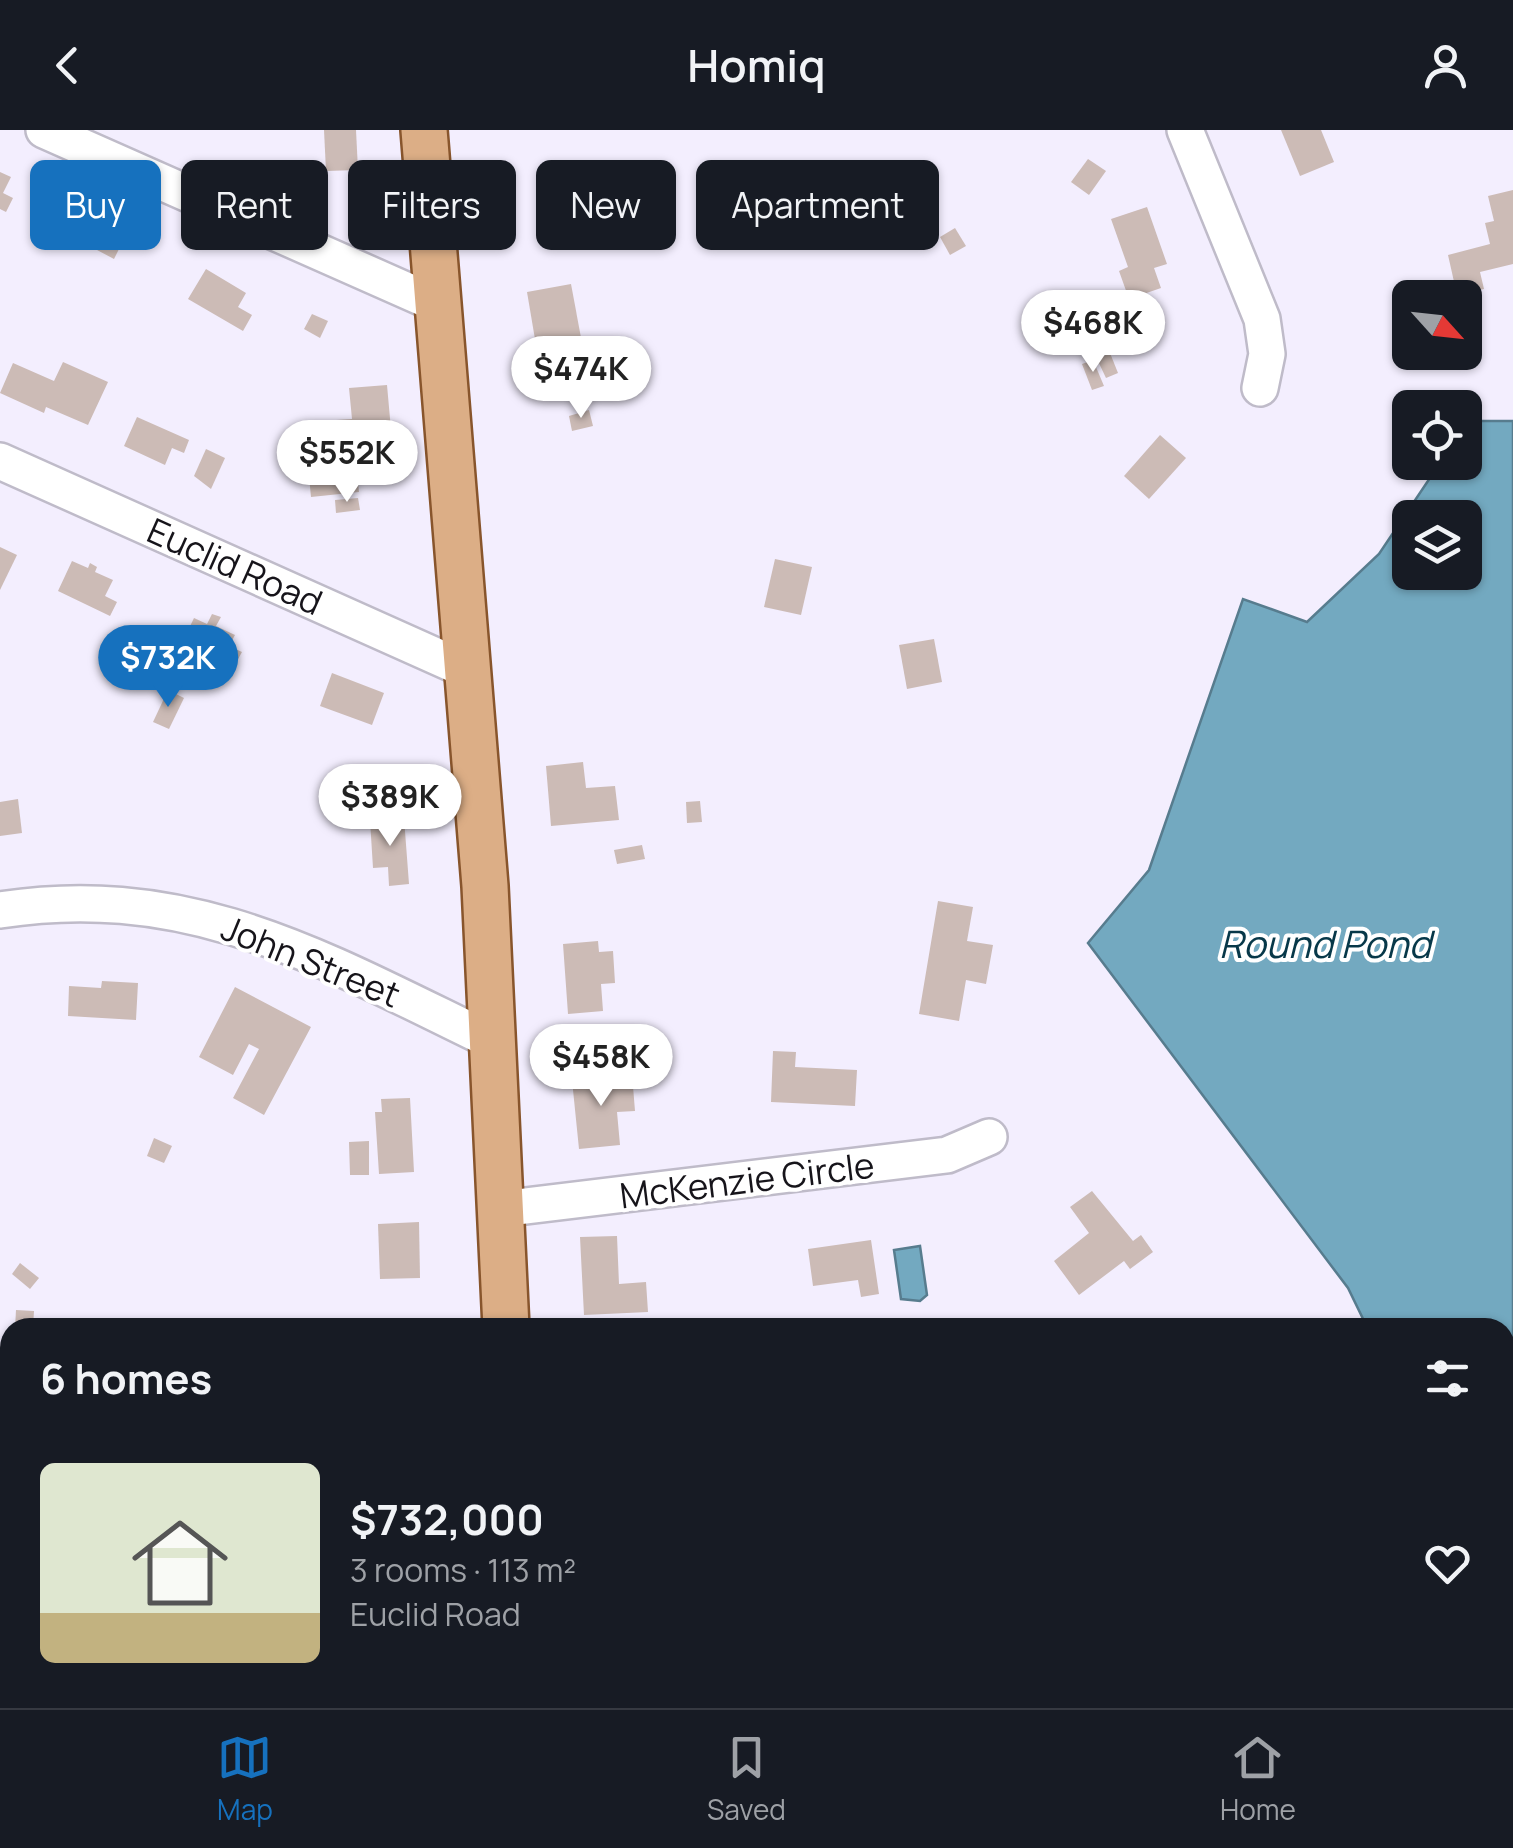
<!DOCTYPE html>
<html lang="en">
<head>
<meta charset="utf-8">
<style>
	body { margin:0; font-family:Manrope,sans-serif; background:#242831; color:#f1f3f6; height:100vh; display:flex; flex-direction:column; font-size:38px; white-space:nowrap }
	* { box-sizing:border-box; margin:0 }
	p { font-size:32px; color:#9ea1a6 }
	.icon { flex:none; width:55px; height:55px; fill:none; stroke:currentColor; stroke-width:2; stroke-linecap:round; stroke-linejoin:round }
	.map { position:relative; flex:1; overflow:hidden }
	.side { position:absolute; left:0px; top:1188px; width:1515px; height:392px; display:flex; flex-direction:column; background:#171b24; border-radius:30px 30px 0 0; box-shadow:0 2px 8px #0004 }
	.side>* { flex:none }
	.top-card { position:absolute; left:30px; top:30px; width:1000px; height:90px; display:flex; gap:20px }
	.needle { width:65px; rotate:117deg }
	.fabs { position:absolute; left:1392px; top:150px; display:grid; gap:20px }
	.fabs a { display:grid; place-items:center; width:90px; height:90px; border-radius:15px; background:#171b24; box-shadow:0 2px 8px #0004; font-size:50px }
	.price { position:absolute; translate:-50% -85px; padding:0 22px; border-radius:35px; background:#fff; color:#222; font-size:32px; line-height:65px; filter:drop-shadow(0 2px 5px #0008) }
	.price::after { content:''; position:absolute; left:50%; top:60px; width:30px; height:22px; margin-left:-15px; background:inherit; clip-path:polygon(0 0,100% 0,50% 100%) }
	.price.current { background:#1671be; color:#fff }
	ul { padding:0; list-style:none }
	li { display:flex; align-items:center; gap:30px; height:250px; padding:0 40px }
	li+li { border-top:2px solid #363941 }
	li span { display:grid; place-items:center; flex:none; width:280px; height:200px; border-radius:15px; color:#555 }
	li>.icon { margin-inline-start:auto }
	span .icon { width:120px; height:120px; fill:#fffc; stroke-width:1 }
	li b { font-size:42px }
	h2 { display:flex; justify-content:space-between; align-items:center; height:120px; padding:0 40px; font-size:42px }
	.pill { padding:0 35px; border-radius:15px; background:#171b24; box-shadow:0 2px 8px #0004; font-size:35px; line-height:90px }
	.pill.current { background:#1671be; color:#fff }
	header { display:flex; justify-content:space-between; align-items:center; height:130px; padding:0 40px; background:#171b24; font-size:45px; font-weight:600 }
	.dock { display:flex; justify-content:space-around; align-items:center; height:140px; border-top:2px solid #363941; background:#171b24; font-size:28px; color:#9ea1a6 }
	.dock a { display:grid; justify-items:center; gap:5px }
	.dock .current { color:#1671be }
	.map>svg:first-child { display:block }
	.water { fill:#73a9c0; stroke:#577c8e; stroke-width:2.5; fill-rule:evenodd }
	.building { fill:#ccbbb6 }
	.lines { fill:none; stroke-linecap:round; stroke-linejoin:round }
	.minor-casing { stroke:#bfbbc9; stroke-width:40 }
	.major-casing { stroke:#88552c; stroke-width:50 }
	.minor { stroke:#fff; stroke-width:35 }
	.major { stroke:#dcae86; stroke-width:45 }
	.labels { text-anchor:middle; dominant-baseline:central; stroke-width:8; stroke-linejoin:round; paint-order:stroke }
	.street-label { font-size:35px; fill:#16141a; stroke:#fff }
	.water-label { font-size:38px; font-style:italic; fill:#073849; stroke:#fff }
</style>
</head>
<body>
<header><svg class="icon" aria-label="back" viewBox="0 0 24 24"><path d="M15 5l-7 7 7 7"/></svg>Homiq<svg class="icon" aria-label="person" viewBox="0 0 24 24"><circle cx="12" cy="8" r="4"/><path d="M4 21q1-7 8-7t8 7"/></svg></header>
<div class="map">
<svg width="1513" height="1578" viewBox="0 0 1513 1578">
	<rect width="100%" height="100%" fill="#f3eefe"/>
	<g class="water">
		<path d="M 1468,291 L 1513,291 L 1513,1517 L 1505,1499 L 1505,1198 L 1367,1197 L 1348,1158 L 1088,813 L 1149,740 L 1243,469 L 1307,492 L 1379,424 L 1440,333 L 1465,332 ZM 1410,388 L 1465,388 L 1465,442 L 1410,442 Z"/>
		<polygon points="920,1116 927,1165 920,1171 901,1169 894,1120"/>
	</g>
	<g class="building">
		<polygon points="324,0 356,0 358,40 326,41"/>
		<polygon points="1281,0 1321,0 1334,32 1300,46"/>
		<polygon points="1088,29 1106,41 1089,65 1071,52"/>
		<polygon points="0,42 11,47 3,63 13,68 6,82 0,79"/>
		<polygon points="1513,60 1513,134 1480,142 1484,159 1457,165 1448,125 1490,114 1485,93 1494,91 1488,66"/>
		<polygon points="82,72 130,97 114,129 65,103"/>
		<polygon points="1147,77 1167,134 1154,138 1161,158 1129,169 1119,141 1128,137 1111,89"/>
		<polygon points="955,98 966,116 950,125 940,107"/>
		<polygon points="206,139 246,163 238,177 252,185 243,201 188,169"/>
		<polygon points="571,154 582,213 537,221 527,162"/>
		<polygon points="312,184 328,191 320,208 304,199"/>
		<polygon points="1110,223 1118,243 1106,248 1097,229"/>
		<polygon points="1093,230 1104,256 1092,260 1082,234"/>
		<polygon points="63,232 108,252 88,295 46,277 44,283 0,263 13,233 54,251"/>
		<polygon points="387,255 393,322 356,325 355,314 338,315 336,290 352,289 349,258"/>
		<polygon points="589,280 593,296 572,301 569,286"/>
		<polygon points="137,287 189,310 184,323 172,318 165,335 124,316"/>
		<polygon points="1160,305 1186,328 1149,369 1124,346"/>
		<polygon points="206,319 225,328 211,359 194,346"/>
		<polygon points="356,331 359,362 311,367 308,336"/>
		<polygon points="358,368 360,380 336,383 335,370"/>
		<polygon points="0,417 17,425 0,460"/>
		<polygon points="775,429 812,437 801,485 764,477"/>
		<polygon points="72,431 88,438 90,433 97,437 95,442 113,450 105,466 117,472 110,486 58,461"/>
		<polygon points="212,484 221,487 216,496 235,505 229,516 242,522 232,540 180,517 194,488 207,494"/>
		<polygon points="934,509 942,552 907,559 899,515"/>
		<polygon points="332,543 384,563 372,595 320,576"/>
		<polygon points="168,560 184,568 169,599 153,592"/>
		<polygon points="583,632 586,658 615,656 619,690 551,696 546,636"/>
		<polygon points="18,669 22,703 0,706 0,672"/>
		<polygon points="700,671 702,692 687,693 686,672"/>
		<polygon points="404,688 409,754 389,756 388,737 373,738 370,690"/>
		<polygon points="642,715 645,729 617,734 614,720"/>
		<polygon points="938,771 973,777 967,811 993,815 986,854 966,850 959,891 919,884"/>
		<polygon points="598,811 599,822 613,821 615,853 601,854 603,881 568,884 563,814"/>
		<polygon points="102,851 138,853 136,890 68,886 69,856 101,858"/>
		<polygon points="235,857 311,897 264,985 233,968 259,919 249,914 233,945 199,927"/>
		<polygon points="773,921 796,922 795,937 857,940 855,976 771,972"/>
		<polygon points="632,944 635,981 617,982 620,1015 579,1019 572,950"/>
		<polygon points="410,968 414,1042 379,1044 375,982 382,982 381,969"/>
		<polygon points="154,1008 172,1016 164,1033 147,1026"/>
		<polygon points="369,1011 369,1045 350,1045 349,1012"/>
		<polygon points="1092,1061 1133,1111 1141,1105 1153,1122 1130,1139 1124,1131 1079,1165 1054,1131 1089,1103 1070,1077"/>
		<polygon points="419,1092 420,1148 380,1149 378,1094"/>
		<polygon points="617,1106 619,1154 646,1152 648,1182 584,1185 580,1107"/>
		<polygon points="871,1110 879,1164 861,1167 858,1150 813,1156 808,1119"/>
		<polygon points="20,1133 39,1148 30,1159 12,1144"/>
		<polygon points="16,1180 34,1181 33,1198 15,1198"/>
		<polygon points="10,1530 10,1568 0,1570 0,1532"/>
		<polygon points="223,1570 269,1570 269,1571 225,1578"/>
	</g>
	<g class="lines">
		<defs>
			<g id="minor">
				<polyline points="44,0 439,175"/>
				<polyline points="1185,0 1262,189 1267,224 1260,258"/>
				<polyline points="0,331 469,541"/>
				<path d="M 0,780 C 192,750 328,832 494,912"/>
				<polyline points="501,1079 947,1025 989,1007"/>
				<polyline points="582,1578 625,1570"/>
			</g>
			<g id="major">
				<polyline points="424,0 485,756 506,1198"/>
				<polyline points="629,1570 634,1578"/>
			</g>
		</defs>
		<use href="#minor" class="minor-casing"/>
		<use href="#major" class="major-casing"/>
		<use href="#minor" class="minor"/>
		<use href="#major" class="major"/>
	</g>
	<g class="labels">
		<g class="street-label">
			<text transform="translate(235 436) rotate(24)">Euclid Road</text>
			<text transform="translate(311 831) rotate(22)">John Street</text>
			<text transform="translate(747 1050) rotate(-7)">McKenzie Circle</text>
		</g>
		<g class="water-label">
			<text x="1325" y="813">Round Pond</text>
		</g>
	</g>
</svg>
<div class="fabs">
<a><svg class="needle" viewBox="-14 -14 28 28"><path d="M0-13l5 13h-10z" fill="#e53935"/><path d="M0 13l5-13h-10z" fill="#9ea1a6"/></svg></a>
<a><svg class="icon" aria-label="locate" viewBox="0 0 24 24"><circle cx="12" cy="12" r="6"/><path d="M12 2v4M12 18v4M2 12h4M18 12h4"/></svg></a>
<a><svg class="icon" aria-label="layers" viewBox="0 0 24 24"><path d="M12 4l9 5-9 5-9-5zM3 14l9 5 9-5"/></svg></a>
</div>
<b class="price" style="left:1093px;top:245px">$468K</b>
<b class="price" style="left:581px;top:291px">$474K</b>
<b class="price" style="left:347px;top:375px">$552K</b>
<b class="price current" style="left:168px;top:580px">$732K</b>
<b class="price" style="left:390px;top:719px">$389K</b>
<b class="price" style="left:601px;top:979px">$458K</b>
<div class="top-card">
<a class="pill current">Buy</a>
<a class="pill">Rent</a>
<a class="pill">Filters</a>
<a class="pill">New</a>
<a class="pill">Apartment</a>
</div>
<section class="side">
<h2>6 homes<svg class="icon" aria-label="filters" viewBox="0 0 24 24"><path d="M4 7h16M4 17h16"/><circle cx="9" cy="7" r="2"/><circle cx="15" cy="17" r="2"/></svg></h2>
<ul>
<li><span style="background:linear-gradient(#dfe7d0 75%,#c2b280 0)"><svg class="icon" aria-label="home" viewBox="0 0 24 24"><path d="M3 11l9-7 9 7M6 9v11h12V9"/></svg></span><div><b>$732,000</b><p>3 rooms · 113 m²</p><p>Euclid Road</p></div><svg class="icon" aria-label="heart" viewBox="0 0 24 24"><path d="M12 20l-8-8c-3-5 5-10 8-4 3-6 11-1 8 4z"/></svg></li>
</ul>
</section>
</div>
<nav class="dock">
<a class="current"><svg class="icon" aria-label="map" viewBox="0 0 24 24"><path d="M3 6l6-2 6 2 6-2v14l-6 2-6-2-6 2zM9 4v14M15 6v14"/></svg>Map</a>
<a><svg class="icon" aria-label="saved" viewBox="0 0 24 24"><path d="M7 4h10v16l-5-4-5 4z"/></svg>Saved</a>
<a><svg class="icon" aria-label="home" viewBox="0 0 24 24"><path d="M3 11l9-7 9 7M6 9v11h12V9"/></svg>Home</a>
</nav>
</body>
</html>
